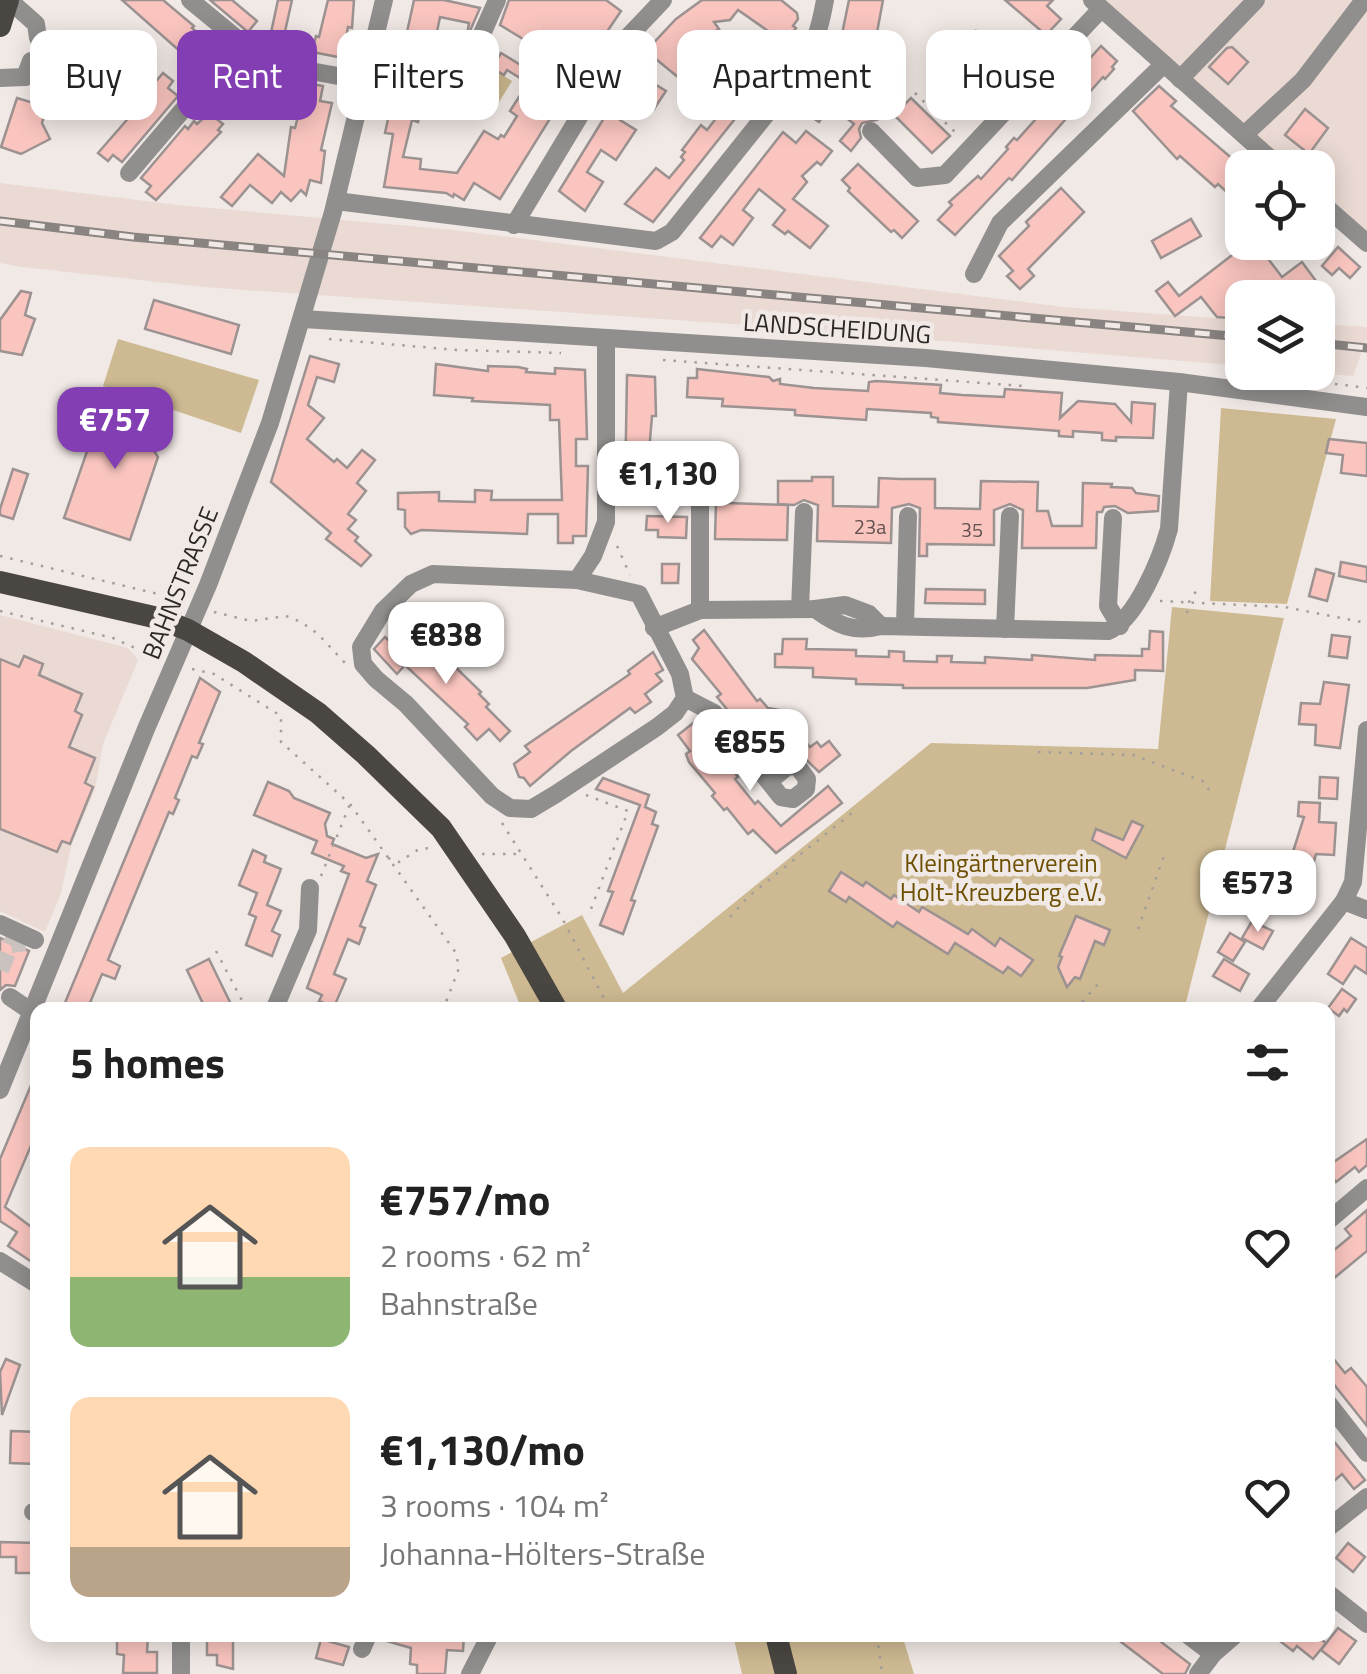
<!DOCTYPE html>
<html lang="en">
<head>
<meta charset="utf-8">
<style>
	body { margin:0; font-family:"Titillium Web",sans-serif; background:#f2f2f2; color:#222; height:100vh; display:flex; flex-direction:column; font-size:38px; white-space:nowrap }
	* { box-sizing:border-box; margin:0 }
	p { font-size:32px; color:#767676 }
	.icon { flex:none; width:55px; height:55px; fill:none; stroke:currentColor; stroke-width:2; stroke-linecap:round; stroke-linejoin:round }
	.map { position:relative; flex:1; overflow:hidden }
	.panel { position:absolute; left:30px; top:1002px; width:1305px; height:640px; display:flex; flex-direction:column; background:#fff; border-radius:20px; box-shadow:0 5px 25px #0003 }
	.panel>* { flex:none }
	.top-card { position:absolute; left:30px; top:30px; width:1308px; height:90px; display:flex; gap:20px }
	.tools { position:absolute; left:1225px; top:150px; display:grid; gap:20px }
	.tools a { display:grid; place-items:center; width:110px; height:110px; border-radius:20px; background:#fff; box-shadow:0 5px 25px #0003; font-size:50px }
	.price { position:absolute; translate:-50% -85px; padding:0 22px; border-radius:20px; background:#fff; color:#222; font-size:32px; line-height:65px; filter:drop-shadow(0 2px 5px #0008) }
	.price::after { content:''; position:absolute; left:50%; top:60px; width:30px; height:22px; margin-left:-15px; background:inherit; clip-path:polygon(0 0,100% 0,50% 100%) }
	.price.on { background:#823eb2; color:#fff }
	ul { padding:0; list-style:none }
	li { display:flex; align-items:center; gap:30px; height:250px; padding:0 40px }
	li span { display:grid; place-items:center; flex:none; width:280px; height:200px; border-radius:20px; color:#555 }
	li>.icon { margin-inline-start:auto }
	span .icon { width:120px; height:120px; fill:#fffc; stroke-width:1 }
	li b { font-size:42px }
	h2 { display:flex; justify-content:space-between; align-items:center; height:120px; padding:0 40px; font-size:42px }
	.chip { padding:0 35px; border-radius:20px; background:#fff; box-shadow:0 5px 25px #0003; font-size:35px; line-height:90px }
	.chip.on { background:#823eb2; color:#fff }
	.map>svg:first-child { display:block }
	.built { fill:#eadad3 }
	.green { fill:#ceba92 }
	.building { fill:#fac5bf; stroke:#9b9291; stroke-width:2.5 }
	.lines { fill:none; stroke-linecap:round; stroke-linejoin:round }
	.minor-tunnel { stroke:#c9c2bf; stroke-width:18; stroke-dasharray:18 9; stroke-linecap:butt }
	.path { stroke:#a49e9b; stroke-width:2.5; stroke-dasharray:2.5 8; stroke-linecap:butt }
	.minor { stroke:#918f8d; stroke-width:18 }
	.major { stroke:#4a4642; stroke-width:22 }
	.rail-casing { stroke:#898381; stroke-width:9 }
	.rail { stroke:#f1e9e5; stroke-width:5; stroke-dasharray:15; stroke-linecap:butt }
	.labels { text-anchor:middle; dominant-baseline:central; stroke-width:9; stroke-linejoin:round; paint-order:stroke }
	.number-label { font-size:20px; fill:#5f4f4d }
	.street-label { font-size:25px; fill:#2b2827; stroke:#f1e9e5 }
	.park-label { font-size:25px; fill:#6c4f00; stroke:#f1e9e5 }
</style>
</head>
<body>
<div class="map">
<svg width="1367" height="1674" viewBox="0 0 1367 1674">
	<rect width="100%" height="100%" fill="#f1e9e5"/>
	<g class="built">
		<polygon points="1106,0 1367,0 1367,243 1318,197 1318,168 1286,167"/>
		<polygon points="0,183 178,205 454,230 1064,307 1242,320 1242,366 773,327 204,287 22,267 0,263"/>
		<polygon points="1318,324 1367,327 1367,338 1353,376 1315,373"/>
		<polygon points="0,615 128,648 138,660 103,744 95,789 71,846 61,893 45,932 0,911"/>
	</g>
	<g class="green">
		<polygon points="476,59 512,81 491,115 451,91 453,83 462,87"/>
		<polygon points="118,339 259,380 241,433 103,386"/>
		<polygon points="1221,408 1336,419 1287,604 1210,601"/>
		<polygon points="1172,607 1284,618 1184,1010 522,1010 501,958 582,915 623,993 931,743 1158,749"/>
		<polygon points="733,1635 902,1635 914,1674 742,1674"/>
	</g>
	<g class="building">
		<polygon points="122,0 163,0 194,26 192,28 217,50 215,53 200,69"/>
		<polygon points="210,0 232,0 257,21 248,32"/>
		<polygon points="278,0 292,0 282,45 269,42"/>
		<polygon points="328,0 354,0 352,28 348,27 345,42 341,42 338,57 312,52 316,36 319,37"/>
		<polygon points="414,0 444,0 480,8 466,40 469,23 440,17 433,51 428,50 423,75 427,76 418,122 412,120 403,157 421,159 420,169 457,173 484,131 498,139 501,135 504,137 517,116 510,111 528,83 507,70 504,75 492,68 501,53 566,93 500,199 474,183 464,200 454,194 453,197 446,193 384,187 393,134 385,133"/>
		<polygon points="509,0 606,0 621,11 579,73 500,25"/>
		<polygon points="702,0 781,0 797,13 798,19 793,26 796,28 779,53 784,57 653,222 625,204 656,168 669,178 684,160 681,157 685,152 682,150 701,125 707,130 728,103 723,99 748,67 755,72 772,50 763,44 771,33 738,10 730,20 714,22 719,29 710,34 723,51 707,74 702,70 691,86 679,78 646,51 676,19"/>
		<polygon points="849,0 883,0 876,38 845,117 829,107 819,122 801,110 824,77 842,34"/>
		<polygon points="1005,0 1053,0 1047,6 1061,19 1046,35"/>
		<polygon points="970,35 1010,73 993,91 954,52"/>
		<polygon points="50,42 68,48 60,82 41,75 44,65 37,50 45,48"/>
		<polygon points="1101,46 1117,61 1112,67 1114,69 1105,79 1103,77 1012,180 1009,178 955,235 938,220 952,205 949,202 978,176 981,179 1008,149 1006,147 1014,138 1017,140"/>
		<polygon points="1232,47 1248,62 1228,84 1209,67 1227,48"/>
		<polygon points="242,69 272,94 256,114 221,84 234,70 238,73"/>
		<polygon points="633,71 666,91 654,109 633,98 620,120 636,130 616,160 601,150 587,172 603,182 585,211 559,191"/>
		<polygon points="163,73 173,81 168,88 178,96 122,162 113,155 108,161 98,153 132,114 135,117 151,97 146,93"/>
		<polygon points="295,81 323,86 320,101 332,103 321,150 325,151 321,183 310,180 306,195 301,190 291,201 281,192 272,203 250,185 232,206 221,197 258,154 284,176 291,127 295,128 303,97 292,94"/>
		<polygon points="1159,86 1176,101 1171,106 1242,167 1242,206 1218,184 1215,187 1180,156 1177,159 1133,111"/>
		<polygon points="17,98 47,107 42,123 50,139 21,154 1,147"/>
		<polygon points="911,98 950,136 932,153 894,115"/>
		<polygon points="860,107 876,120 862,123 859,129 861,138 851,151 840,141 854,124 849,120"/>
		<polygon points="1305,109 1328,128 1309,154 1285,135"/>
		<polygon points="209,113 223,124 218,130 221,132 156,200 146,192 151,186 141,178 185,126 188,129 194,121 197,124"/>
		<polygon points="806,131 832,151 821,165 817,162 802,176 807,182 793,199 828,226 810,248 788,231 785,234 773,225 785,210 759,189 743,210 753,218 733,245 721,236 712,247 700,238 783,132 796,143"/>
		<polygon points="858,164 918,221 902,238 894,230 891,232 848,191 850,188 842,180"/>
		<polygon points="1061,188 1084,212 1028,269 1034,276 1020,289 1007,276 1013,271 999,256 1029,226 1026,222"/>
		<polygon points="1191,219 1201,236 1161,258 1152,241"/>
		<polygon points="1249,242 1275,242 1263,252 1282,277 1302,262 1316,281 1294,298 1242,298 1242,319 1217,317 1201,297 1175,316 1156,291 1168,282 1179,296"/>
		<polygon points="1338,247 1360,267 1350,278 1339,268 1332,275 1322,266"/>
		<polygon points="21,291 31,293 25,315 35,319 22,355 0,351 0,320"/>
		<polygon points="154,300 239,325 231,354 145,329"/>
		<polygon points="310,356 339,364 334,382 317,377 308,405 324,418 307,439 334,462 337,459 347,468 362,450 375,460 357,483 366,491 348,514 356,520 348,529 358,537 355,541 371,555 361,566 326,539 331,533 271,482"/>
		<polygon points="436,364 488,371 488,366 518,367 527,369 526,372 555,374 555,368 585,370 587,439 576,439 576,466 588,466 586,536 573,536 573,543 558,543 558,514 528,514 527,534 421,530 411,534 405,527 405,510 398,509 398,493 439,492 439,501 475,502 475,490 492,491 491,500 562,500 559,420 550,420 550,405 472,401 473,398 434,395"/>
		<polygon points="697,369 769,377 773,381 780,379 780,384 814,388 868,391 869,382 876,381 941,385 940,393 962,395 1004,397 1005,389 1062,393 1060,418 1078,401 1115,404 1131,422 1132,402 1155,404 1153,438 1116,437 1116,441 1102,440 1102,433 1073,431 1073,437 1059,436 1059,431 938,422 938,418 931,417 931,413 867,409 866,420 795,415 795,410 722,406 723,399 687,397 688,378 697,378"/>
		<polygon points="627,375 655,377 656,416 652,416 649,452 655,452 654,491 625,489"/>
		<polygon points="104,402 154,418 152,425 162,428 154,451 158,457 130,540 64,518"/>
		<polygon points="1329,439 1367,443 1367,476 1341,473 1343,455 1326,453"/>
		<polygon points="13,469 28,474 13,519 0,515 0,509"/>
		<polygon points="709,474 728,475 728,503 788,505 787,540 715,539 716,503 709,498"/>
		<polygon points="812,477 833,477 833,506 878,507 879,478 900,479 935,479 935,508 980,509 981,481 1038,482 1037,511 1048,511 1052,526 1082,526 1083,483 1112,484 1111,487 1132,488 1136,493 1159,496 1158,511 1128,513 1115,506 1104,507 1102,512 1097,512 1096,548 1022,548 1023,510 1010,504 994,510 994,545 927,544 927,556 919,556 920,508 909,504 892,508 891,543 817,541 818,505 804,500 794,505 778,504 778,481 812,481"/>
		<polygon points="647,516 687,517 686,538 658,537 658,530 646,530"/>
		<polygon points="1341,562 1367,567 1367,582 1339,576"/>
		<polygon points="662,564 679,564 678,583 662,583"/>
		<polygon points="1316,569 1334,574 1327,601 1309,596"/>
		<polygon points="926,589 985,590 985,604 925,603"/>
		<polygon points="704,630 757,701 760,699 768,708 779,710 810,747 817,742 821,747 829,741 840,755 819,772 795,749 780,757 777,753 769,755 734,711 730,713 717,697 721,694 692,659 699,648 693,640"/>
		<polygon points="1150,631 1163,632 1163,671 1135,670 1135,680 1087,688 903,688 903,685 856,684 856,679 813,677 813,668 775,667 775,654 782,654 783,639 807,639 806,649 856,650 856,656 889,657 889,651 904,652 904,661 937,662 937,656 952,656 951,662 985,663 985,657 1032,660 1032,655 1095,660 1095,655 1142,656 1142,649 1149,649"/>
		<polygon points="1332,635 1350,637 1347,658 1329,656"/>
		<polygon points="385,637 396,647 399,645 414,655 422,648 439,665 446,658 481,692 479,694 489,704 486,707 510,731 500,741 489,729 477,740 465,727 468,724 405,665 397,674 384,660 374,649"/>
		<polygon points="653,652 663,670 656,674 662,681 645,694 651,702 635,713 630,708 571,751 530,786 524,778 519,777 514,764 530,752 525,746 630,674 628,671"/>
		<polygon points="24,656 43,664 39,675 82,694 75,711 82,715 69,747 95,758 85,783 93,787 70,844 62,841 57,852 0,829 0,659 19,667"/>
		<polygon points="200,678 220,692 199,743 203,744 197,758 192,756 175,798 179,800 173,814 169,812 108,960 120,966 115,979 102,974 87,1010 62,1010"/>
		<polygon points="1324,682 1349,685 1340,748 1315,745 1316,725 1299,724 1301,703 1320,704"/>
		<polygon points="697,720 738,777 735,779 755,804 758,801 781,826 828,786 842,803 776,853 753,830 748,834 727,808 724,810 712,796 715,793 689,762 686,754 690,751 678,735"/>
		<polygon points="1320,777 1338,778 1337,799 1319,798"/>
		<polygon points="603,778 649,795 645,807 656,812 652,824 658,826 631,900 635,901 623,934 600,925 613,892 608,891 640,805 596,789"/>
		<polygon points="268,782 289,791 294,798 330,813 325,824 327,836 334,839 332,844 366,858 378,854 367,881 376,885 360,926 365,928 359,944 348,939 334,974 346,979 334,1007 319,1001 322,995 307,988 349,874 341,871 344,866 312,853 317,841 254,815"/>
		<polygon points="1299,802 1320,803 1319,822 1336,823 1334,855 1316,854 1314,861 1292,855 1304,817 1298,816"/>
		<polygon points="1132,821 1143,826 1126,858 1092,840 1096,829 1123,840"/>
		<polygon points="253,850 266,856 264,862 281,869 267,905 281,911 272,931 280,935 272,956 246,945 256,917 249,914 257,893 239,885"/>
		<polygon points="1285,871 1303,881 1293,898 1275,888"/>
		<polygon points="841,872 863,886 866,882 891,899 894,895 919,912 922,907 968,934 972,929 995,946 1000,938 1033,960 1021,976 1008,967 1003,973 955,943 948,954 897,922 893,927 849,897 846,902 829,891"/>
		<polygon points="1076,916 1110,930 1104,945 1095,941 1080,979 1075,977 1067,987 1058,967 1062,957 1059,956"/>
		<polygon points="1252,921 1273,931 1263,949 1242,938"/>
		<polygon points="1230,933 1245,942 1233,961 1218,952"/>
		<polygon points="0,938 29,951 15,986 6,985 0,990"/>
		<polygon points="1351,938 1367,948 1367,974 1355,966 1343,984 1328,974"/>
		<polygon points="209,959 226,994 234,1010 206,1010 187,970"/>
		<polygon points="1224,959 1249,974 1240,991 1213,976"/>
		<polygon points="1342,989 1356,999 1347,1012 1344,1009 1339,1016 1328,1008"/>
		<polygon points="37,1071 38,1129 5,1207 38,1232 38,1254 32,1262 8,1246 17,1232 0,1221 0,1159"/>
		<polygon points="1367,1139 1367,1165 1359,1172 1355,1167 1336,1182 1328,1172 1328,1166"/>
		<polygon points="1367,1210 1367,1251 1328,1283 1328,1255 1351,1236 1345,1229"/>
		<polygon points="1328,1352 1345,1373 1351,1368 1367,1387 1367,1426 1328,1377"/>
		<polygon points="6,1359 20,1365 2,1415 0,1372"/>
		<polygon points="11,1431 38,1432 36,1464 10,1463"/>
		<polygon points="1328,1434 1365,1480 1354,1489 1342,1474 1328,1486"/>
		<polygon points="0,1542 38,1543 38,1558 32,1557 32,1573 16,1573 16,1557 0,1557"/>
		<polygon points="1348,1543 1365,1557 1353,1572 1336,1558"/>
		<polygon points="1338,1628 1356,1641 1339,1664 1321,1650"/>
		<polygon points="117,1635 148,1635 147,1652 157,1652 157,1673 123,1673 124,1655 117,1654"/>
		<polygon points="207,1635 233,1635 233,1669 217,1665 217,1655 207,1655"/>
		<polygon points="380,1635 464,1635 463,1651 447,1650 445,1674 417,1674 417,1665 410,1664 411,1648 380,1639"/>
		<polygon points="1112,1635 1152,1635 1190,1664 1185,1674 1163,1674"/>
		<polygon points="1272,1635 1315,1635 1326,1643 1313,1659 1297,1646 1293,1651"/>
		<polygon points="321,1639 349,1647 343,1665 316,1658"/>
	</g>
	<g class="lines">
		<polyline class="minor-tunnel" points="0,970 11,944 25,942"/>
		<g class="path">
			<polyline points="975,30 1018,71"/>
			<polyline points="915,93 960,137"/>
			<polyline points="329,339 457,350 561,353"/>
			<polyline points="663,360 1024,386"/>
			<polyline points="1335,384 1367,388"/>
			<polyline points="617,546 630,575"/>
			<polyline points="0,556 183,600"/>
			<polyline points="1160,601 1285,607 1367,623"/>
			<polyline points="0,611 113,638 157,658"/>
			<polyline points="214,612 251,621 286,616 301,622 318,634 346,664"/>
			<polyline points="1187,613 1189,602 1200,585"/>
			<polyline points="192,669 214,674 281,716 281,742 350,804 456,953 459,968 443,1010"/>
			<polyline points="1038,752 1133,755 1205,782 1211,794"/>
			<polyline points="586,795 628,811 591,909"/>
			<polyline points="502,823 562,918 610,1010"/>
			<polyline points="482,854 515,854 523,858"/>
			<polyline points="388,858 399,862 419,849 430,848"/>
			<polyline points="321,876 350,804"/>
			<polyline points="730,917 749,896 853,812 859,810"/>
			<polyline points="1138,929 1164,856 1170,855"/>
			<polyline points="216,951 247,1010"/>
			<polyline points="1075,1010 1098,984"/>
			<polyline points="877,1635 882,1674"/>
		</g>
		<g class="minor">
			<polyline points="9,0 36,24 38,38"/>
			<polyline points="190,0 258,56 288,67 366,81"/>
			<polyline points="1092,0 1281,168"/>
			<polyline points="478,43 497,0"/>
			<polyline points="0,78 25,77 31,61"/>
			<polyline points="1180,79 1256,0"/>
			<polyline points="871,131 917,178 945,175 1101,9"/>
			<polyline points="1244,135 1303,80 1364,0"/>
			<polyline points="129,173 239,44"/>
			<polyline points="1318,200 1367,243"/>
			<path d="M 336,201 L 656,241 L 672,232 L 796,77 C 813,52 820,29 825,0"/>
			<polyline points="514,225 626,39 663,0"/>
			<polyline points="974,274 1000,223 1164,64"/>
			<polyline points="303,319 926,358 1179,382 1367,407"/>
			<polyline points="1113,518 1108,606 1120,626"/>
			<polygon points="433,574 577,580 639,594 680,674 685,698 675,713 657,727 556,794 531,809 510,808 492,796 406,704 376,679 363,664 361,647 383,611 411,584"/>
			<polyline points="577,580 593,556 606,522 606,339"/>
			<polyline points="800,609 804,512"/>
			<path d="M 815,609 C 837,625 853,633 881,626 L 1108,631 C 1136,620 1161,558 1169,529 L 1179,382"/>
			<polyline points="700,610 700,506"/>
			<polyline points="905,626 908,516"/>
			<polyline points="654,628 700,610 815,609 845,605 869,614 881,626"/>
			<polyline points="1005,629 1010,516"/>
			<polyline points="685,698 714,713 781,797 793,799 806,789 807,779 798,767 788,766 777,775 765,776"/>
			<polyline points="1367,730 1353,882 1344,901 1367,910"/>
			<polyline points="0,924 35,940"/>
			<polyline points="10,997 32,1012"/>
			<polyline points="274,1010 308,930 310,888"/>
			<polyline points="1258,1010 1344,901"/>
			<polyline points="0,1090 146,729 208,585 270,423 333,212 384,0"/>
			<polyline points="1328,1221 1367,1188"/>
			<polyline points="0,1261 38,1285"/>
			<polyline points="1328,1403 1367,1453"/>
			<polyline points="33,1512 38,1511"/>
			<polyline points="1328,1528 1367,1497"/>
			<polyline points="1328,1593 1367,1624"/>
			<polyline points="181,1635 181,1674"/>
			<polyline points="1188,1635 1213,1654"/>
			<polyline points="362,1649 368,1635"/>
			<polyline points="470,1674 490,1635"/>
			<polyline points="1198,1674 1213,1654 1235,1635"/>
		</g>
		<g class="major">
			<polyline points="0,26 8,0"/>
			<polyline points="0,582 158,618 188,630 244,662 318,713 366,755 441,828 515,936 557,1010"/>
			<polyline points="776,1635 786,1674"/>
		</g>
		<defs>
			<g id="rail">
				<polyline points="0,221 133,237 1242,337"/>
				<polyline points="1318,343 1367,348"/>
			</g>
		</defs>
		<use href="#rail" class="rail-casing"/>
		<use href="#rail" class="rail"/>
	</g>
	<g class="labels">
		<g class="number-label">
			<text x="870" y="526">23a</text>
			<text x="972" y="529">35</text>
		</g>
		<g class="street-label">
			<text transform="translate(837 328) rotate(4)">LANDSCHEIDUNG</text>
			<text transform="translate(180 583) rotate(-68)">BAHNSTRASSE</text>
		</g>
		<g class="park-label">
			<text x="1001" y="863">Kleingärtnerverein<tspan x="1001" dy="29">Holt-Kreuzberg e.V.</tspan></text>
		</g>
	</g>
</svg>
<div class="tools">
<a><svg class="icon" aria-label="locate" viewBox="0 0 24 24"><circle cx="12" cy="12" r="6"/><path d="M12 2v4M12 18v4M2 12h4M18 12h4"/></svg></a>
<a><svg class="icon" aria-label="layers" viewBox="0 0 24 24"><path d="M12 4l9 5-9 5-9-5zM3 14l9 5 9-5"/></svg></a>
</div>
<b class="price on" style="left:115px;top:472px">€757</b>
<b class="price" style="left:668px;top:526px">€1,130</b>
<b class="price" style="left:446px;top:687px">€838</b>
<b class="price" style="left:750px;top:794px">€855</b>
<b class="price" style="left:1258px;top:935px">€573</b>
<div class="top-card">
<a class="chip">Buy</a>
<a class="chip on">Rent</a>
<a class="chip">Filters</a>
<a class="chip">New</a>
<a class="chip">Apartment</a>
<a class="chip">House</a>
</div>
<section class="panel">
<h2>5 homes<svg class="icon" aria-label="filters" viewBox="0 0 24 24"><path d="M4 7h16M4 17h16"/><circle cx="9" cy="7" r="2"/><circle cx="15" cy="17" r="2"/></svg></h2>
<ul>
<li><span style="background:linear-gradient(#ffd9b3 65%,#8fb573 0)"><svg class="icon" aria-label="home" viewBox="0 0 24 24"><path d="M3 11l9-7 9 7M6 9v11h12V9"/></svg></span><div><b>€757/mo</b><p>2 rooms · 62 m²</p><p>Bahnstraße</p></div><svg class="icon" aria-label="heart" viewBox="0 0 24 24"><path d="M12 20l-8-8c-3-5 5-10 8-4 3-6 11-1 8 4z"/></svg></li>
<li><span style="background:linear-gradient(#ffd9b3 75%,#b9a48a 0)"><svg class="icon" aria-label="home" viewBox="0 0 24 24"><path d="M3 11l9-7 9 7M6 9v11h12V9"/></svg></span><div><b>€1,130/mo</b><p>3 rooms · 104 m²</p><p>Johanna-Hölters-Straße</p></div><svg class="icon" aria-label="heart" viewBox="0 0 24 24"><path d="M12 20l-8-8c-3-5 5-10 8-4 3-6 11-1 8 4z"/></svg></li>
</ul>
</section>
</div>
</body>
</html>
